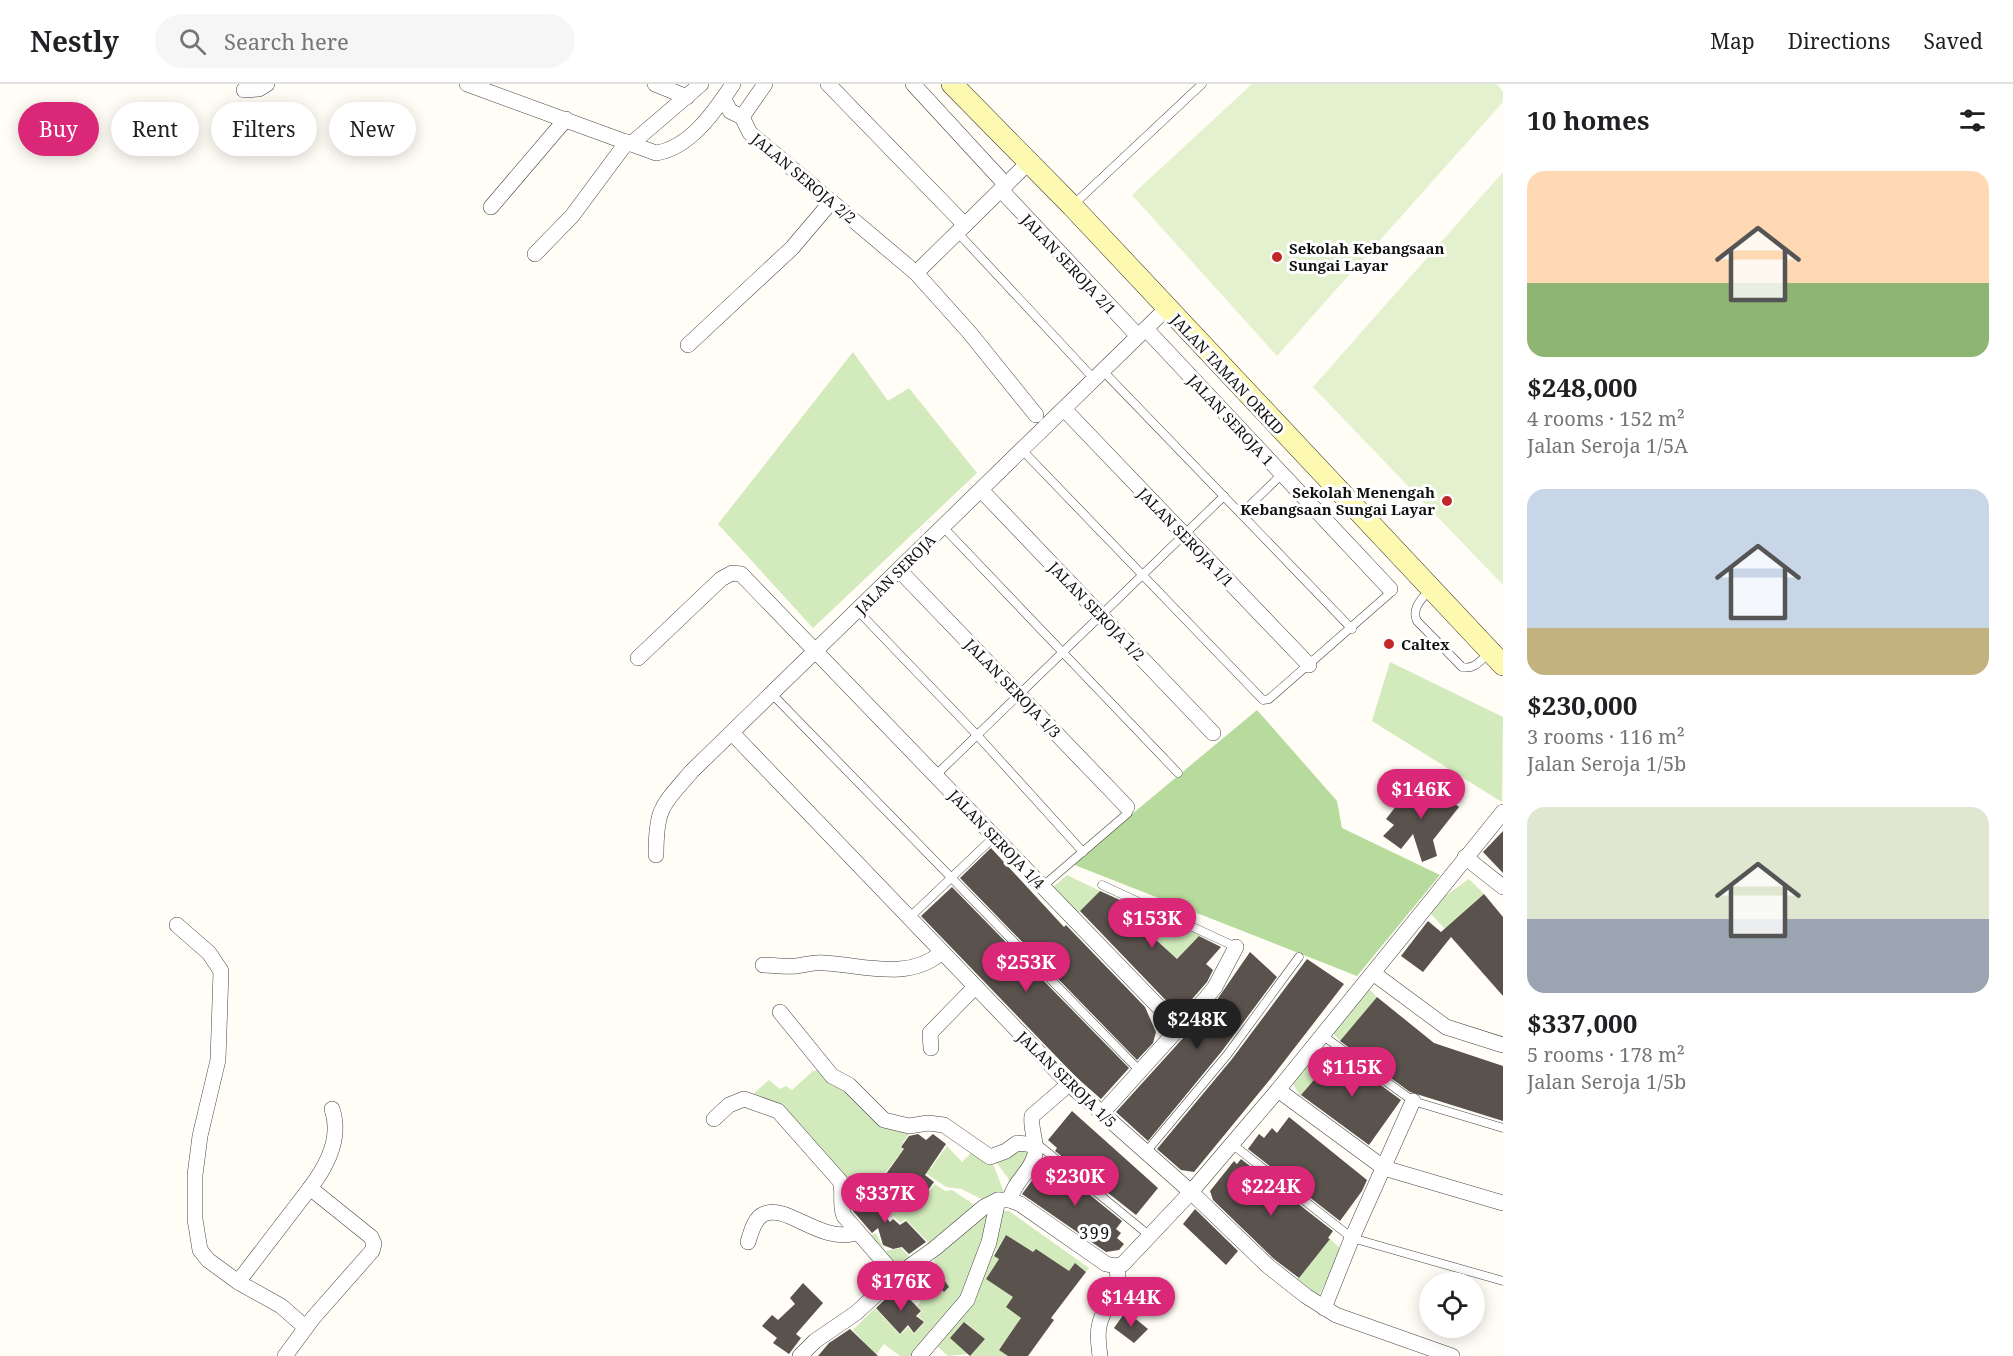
<!DOCTYPE html>
<html lang="en">
<head>
<meta charset="utf-8">
<style>
	body { margin:0; font-family:"Noto Serif",serif; background:#f6f6f6; color:#202124; height:100vh; display:flex; flex-direction:column; font-size:22px; white-space:nowrap }
	* { box-sizing:border-box; margin:0 }
	p { font-size:20px; color:#757577 }
	.icon { flex:none; width:33px; height:33px; fill:none; stroke:currentColor; stroke-width:2; stroke-linecap:round; stroke-linejoin:round }
	.map { position:relative; flex:1; overflow:hidden }
	.sheet { display:flex; flex-direction:column; background:#fff; width:510px }
	.sheet>* { flex:none }
	.banner { position:absolute; left:18px; top:18px; width:570px; height:54px; display:flex; gap:12px }
	.controls { position:absolute; left:1419px; top:1188px; display:grid; gap:12px }
	.controls a { display:grid; place-items:center; width:66px; height:66px; border-radius:50%; background:#fff; box-shadow:0 3px 15px #0003; font-size:30px }
	.price { position:absolute; translate:-50% -51px; padding:0 14px; border-radius:21px; background:#db2777; color:#fff; font-size:20px; line-height:39px; filter:drop-shadow(0 2px 3px #0008) }
	.price::after { content:''; position:absolute; left:50%; top:36px; width:18px; height:14px; margin-left:-9px; background:inherit; clip-path:polygon(0 0,100% 0,50% 100%) }
	.price.current { background:#222; color:#fff }
	ul { padding:0; list-style:none }
	li { display:grid; align-content:center; gap:12px; height:318px; padding:0 24px }
	li span { display:grid; place-items:center; height:186px; border-radius:18px; color:#555 }
	li>.icon { margin-inline-start:auto }
	span .icon { width:108px; height:108px; fill:#fffc; stroke-width:1 }
	li b { font-size:26px }
	h2 { display:flex; justify-content:space-between; align-items:center; height:72px; padding:0 24px; font-size:26px }
	.tag { padding:0 21px; border-radius:27px; background:#fff; box-shadow:0 3px 15px #0003; font-size:21px; line-height:54px }
	.tag.current { background:#db2777; color:#fff }
	header { display:flex; align-items:center; gap:36px; box-sizing:border-box; height:84px; padding:0 30px; background:#fff; border-bottom:2px solid #e0e0e0 }
	header strong { font-size:28px }
	nav { display:flex; gap:33px; margin-inline-start:auto; font-size:21px }
	.search { width:420px; height:54px; background:#f6f6f6; display:flex; align-items:center; gap:15px; box-sizing:border-box; padding:0 21px; border-radius:33px; color:#757577; font-size:22px }
	main { display:flex; flex:1; min-height:0 }
	.map>svg:first-child { display:block }
	.green { fill:#d3eabd }
	.forest { fill:#b6db9c }
	.pitch { fill:#e4f1cf }
	.building { fill:#5a524d }
	.lines { fill:none; stroke-linecap:round; stroke-linejoin:round }
	.lane-casing { stroke:#444; stroke-width:9 }
	.street-casing { stroke:#444; stroke-width:16 }
	.secondary-casing { stroke:#333; stroke-width:22 }
	.lane { stroke:#fff; stroke-width:8 }
	.street { stroke:#fff; stroke-width:15 }
	.secondary { stroke:#fef9b0; stroke-width:21 }
	.poi-dot { fill:#c22829; stroke:#fff; stroke-width:2 }
	.labels { text-anchor:middle; dominant-baseline:central; stroke-width:6; stroke-linejoin:round; paint-order:stroke }
	.street-label { font-size:15px; fill:#111; stroke:#fff }
	.poi-label { font-size:15px; font-weight:bold; fill:#111; stroke:#fff; text-anchor:start }
	.neighbourhood-label { font-size:16px; letter-spacing:1.5px; fill:#111; stroke:#fff }
</style>
</head>
<body>
<header>
<strong>Nestly</strong>
<div class="search"><svg class="icon" aria-label="search" viewBox="0 0 24 24"><circle cx="10" cy="10" r="6"/><path d="M15 15l6 6"/></svg>Search here</div>
<nav><a>Map</a><a>Directions</a><a>Saved</a></nav>
</header>
<main>
<div class="map">
<svg width="1503" height="1272" viewBox="0 0 1503 1272">
	<rect width="100%" height="100%" fill="#fffdf5"/>
	<g class="green">
		<polygon points="853,268 888,317 909,304 977,389 813,544 718,440"/>
		<polygon points="1390,578 1503,633 1502,718 1372,637"/>
		<polygon points="1067,791 1100,807 1078,829 1052,804"/>
		<polygon points="1469,795 1484,810 1445,845 1431,830 1445,812"/>
		<polygon points="1171,839 1201,850 1177,875 1155,855"/>
		<polygon points="1369,905 1377,913 1340,957 1333,949"/>
		<polygon points="1320,967 1335,972 1300,1012 1292,998"/>
		<polygon points="819,986 912,1046 900,1063 931,1084 947,1062 962,1078 971,1069 994,1082 1005,1111 984,1116 961,1105 946,1103 899,1071 881,1094 918,1121 935,1100 945,1107 952,1106 979,1124 900,1185 866,1153 876,1149 885,1167 901,1164 912,1175 928,1158 905,1135 901,1139 893,1132 891,1134 859,1098 854,1101 848,1096 844,1097 751,1012 769,996 780,1005 786,1002 792,1006 813,987"/>
		<polygon points="1026,1062 1029,1070 1011,1103 1008,1094 996,1078"/>
		<polygon points="993,1127 975,1193 918,1272 900,1272 884,1260 875,1272 857,1268 864,1258 853,1246 875,1224 900,1251 908,1243 914,1250 925,1238 918,1232 922,1227 917,1222 921,1218 914,1211 910,1214 897,1199 918,1186 927,1196 940,1189 934,1176 959,1150"/>
		<polygon points="1003,1127 1009,1127 1089,1184 1086,1188 1075,1180 1065,1193 1029,1174 1006,1151 993,1171 999,1175 986,1195 1035,1222 999,1265 1008,1272 970,1272 985,1255 965,1238 951,1254 968,1270 948,1272 936,1261"/>
		<polygon points="1330,1155 1341,1165 1319,1212 1297,1195"/>
	</g>
	<polygon class="forest" points="1257,626 1337,717 1342,744 1440,791 1357,892 1072,780"/>
	<g class="pitch">
		<polygon points="1252,0 1497,0 1503,8 1503,18 1277,272 1132,111"/>
		<polygon points="1503,88 1503,501 1313,303"/>
	</g>
	<g class="building">
		<polygon points="1428,699 1459,723 1433,756 1437,772 1422,778 1413,750 1401,765 1383,752 1394,741 1386,735 1404,712 1408,714 1419,701 1424,705"/>
		<polygon points="1503,747 1503,789 1483,768"/>
		<polygon points="991,764 1064,843 1066,841 1145,923 1156,948 1153,959 1137,976 960,794"/>
		<polygon points="952,803 1129,984 1101,1015 1076,993 921,832"/>
		<polygon points="1100,807 1171,839 1155,855 1177,875 1199,852 1221,863 1206,880 1213,886 1207,898 1179,930 1080,827"/>
		<polygon points="1484,810 1503,833 1503,912 1451,853 1423,888 1401,872 1428,837 1441,848"/>
		<polygon points="1250,868 1277,893 1222,967 1148,1057 1116,1028 1214,920"/>
		<polygon points="1307,875 1344,900 1272,993 1194,1088 1181,1086 1157,1065 1232,975"/>
		<polygon points="1377,913 1434,959 1503,982 1503,1037 1410,1008 1340,957"/>
		<polygon points="1337,969 1401,1016 1369,1061 1301,1011"/>
		<polygon points="1072,1027 1158,1104 1136,1131 1055,1067 1057,1064 1048,1056"/>
		<polygon points="1289,1033 1367,1096 1362,1107 1340,1137 1248,1065 1259,1050 1264,1054 1272,1044 1277,1049"/>
		<polygon points="918,1050 926,1056 933,1050 946,1060 925,1091 934,1098 918,1120 883,1094 904,1065 901,1063 909,1052"/>
		<polygon points="1241,1075 1333,1147 1328,1154 1330,1155 1299,1194 1274,1175 1213,1116 1210,1107 1234,1077 1237,1080"/>
		<polygon points="1047,1076 1122,1137 1116,1145 1121,1149 1117,1154 1124,1160 1119,1166 1106,1168 1022,1110"/>
		<polygon points="851,1101 855,1104 858,1101 890,1138 893,1135 900,1141 906,1137 926,1158 909,1170 902,1163 893,1165 883,1161 878,1144 872,1149 853,1127"/>
		<polygon points="1195,1125 1238,1167 1226,1181 1183,1140"/>
		<polygon points="1006,1151 1033,1168 1036,1165 1069,1187 1075,1179 1086,1188 1051,1234 1054,1236 1028,1272 1008,1272 999,1266 1021,1234 1006,1223 1013,1213 986,1195 999,1175 994,1172"/>
		<polygon points="932,1178 949,1203 944,1208 923,1185"/>
		<polygon points="803,1199 823,1219 796,1250 801,1254 789,1270 773,1259 777,1254 762,1242 772,1231 778,1236 795,1220 790,1214"/>
		<polygon points="898,1203 921,1227 916,1232 924,1238 914,1249 908,1241 900,1250 876,1224"/>
		<polygon points="1126,1227 1148,1245 1134,1259 1114,1244"/>
		<polygon points="964,1238 985,1255 970,1272 950,1254"/>
		<polygon points="850,1245 878,1272 818,1272 829,1259"/>
	</g>
	<g class="lines">
		<defs>
			<g id="lane">
				<polyline points="1073,121 1202,0"/>
				<polyline points="958,149 1095,296"/>
				<polyline points="1103,287 1352,545"/>
				<polyline points="1022,366 1263,616 1269,615 1389,510 1390,505"/>
				<polyline points="1241,430 1282,390"/>
				<polyline points="943,443 1178,689"/>
				<path d="M 1430,505 C 1422,515 1411,524 1417,537 L 1462,583 C 1474,586 1480,577 1489,569"/>
				<polyline points="858,527 977,651 1083,768"/>
				<polyline points="772,610 1139,986"/>
				<polyline points="936,691 1224,412"/>
				<polyline points="1102,801 1236,863"/>
				<polyline points="1043,802 1128,729 1127,723"/>
				<polyline points="909,834 995,752"/>
				<polyline points="1322,951 1413,1017 1503,1044"/>
				<polyline points="1035,1058 1150,1152"/>
				<polyline points="1232,1060 1352,1154 1503,1197"/>
				<polyline points="1146,1068 1227,971 1299,873"/>
			</g>
			<g id="street">
				<path d="M 467,0 L 656,69 C 690,64 715,27 733,0"/>
				<polyline points="655,0 687,13"/>
				<polyline points="828,0 965,141"/>
				<polyline points="913,0 1006,101"/>
				<polyline points="244,6 259,5 267,0"/>
				<polyline points="724,15 730,27 742,33 750,49 916,189 969,248 1036,331"/>
				<polyline points="742,33 765,0"/>
				<polyline points="631,60 701,0"/>
				<polyline points="1001,106 1138,252"/>
				<polyline points="491,123 566,35"/>
				<polyline points="535,170 572,132 627,58"/>
				<polyline points="916,189 1028,79"/>
				<polyline points="1146,245 1390,505"/>
				<polyline points="688,261 792,164 831,118"/>
				<polyline points="1064,325 1309,581"/>
				<polyline points="981,406 1213,649"/>
				<polyline points="899,486 1127,723"/>
				<polyline points="638,574 721,495 732,489 741,490 1179,944"/>
				<polyline points="732,649 1069,1000 1191,1108 1268,1182 1306,1212 1336,1231 1452,1272"/>
				<path d="M 656,771 C 656,723 662,722 692,687 L 1166,225"/>
				<polyline points="1465,773 1503,803"/>
				<polyline points="177,841 209,869 221,887 218,976 200,1052 195,1091 195,1135 200,1166 208,1176 238,1198 281,1222 305,1243"/>
				<path d="M 763,881 C 774,881 786,883 796,882 C 806,881 813,878 824,879 C 864,881 908,897 941,869"/>
				<polyline points="1373,889 1446,943 1503,961"/>
				<polyline points="780,928 832,992 849,1001 884,1036 909,1042 928,1039 944,1041 990,1073 1006,1067 1017,1059 1035,1061"/>
				<polyline points="931,964 930,949 975,903"/>
				<polyline points="1278,1006 1384,1084 1503,1119"/>
				<polyline points="1102,1029 1206,914 1215,903 1236,863"/>
				<path d="M 714,1035 L 729,1021 L 744,1015 L 778,1027 L 840,1097 C 844,1109 839,1120 844,1132 L 896,1192"/>
				<path d="M 1010,1116 C 1013,1098 1032,1087 1035,1070 C 1037,1057 1030,1044 1032,1032 L 1069,1000"/>
				<path d="M 748,1158 C 751,1149 754,1134 764,1130 C 787,1119 823,1162 858,1148"/>
				<polyline points="238,1198 310,1104"/>
				<polyline points="1324,1224 1352,1154 1413,1017"/>
				<path d="M 285,1272 L 313,1234 L 372,1167 L 374,1160 L 371,1153 L 310,1104 C 327,1082 342,1054 332,1025"/>
				<polyline points="800,1272 815,1257 856,1229 896,1192 934,1165 984,1123 998,1116 1010,1116 1020,1120 1106,1180 1116,1182 1123,1180 1191,1108 1278,1006 1503,728"/>
				<polyline points="919,1272 967,1216 989,1158 998,1116"/>
				<path d="M 1100,1272 C 1099,1263 1097,1252 1099,1243 C 1102,1221 1124,1206 1116,1182"/>
			</g>
			<polyline id="secondary" points="952,0 1072,122 1503,581"/>
		</defs>
		<use href="#lane" class="lane-casing"/>
		<use href="#street" class="street-casing"/>
		<use href="#secondary" class="secondary-casing"/>
		<use href="#lane" class="lane"/>
		<use href="#street" class="street"/>
		<use href="#secondary" class="secondary"/>
	</g>
	<g class="poi-dot">
		<circle cx="1277" cy="173" r="6"/>
		<circle cx="1447" cy="417" r="6"/>
		<circle cx="1389" cy="560" r="6"/>
	</g>
	<g class="labels">
		<g class="street-label">
			<text transform="translate(804 94) rotate(40)">JALAN SEROJA 2/2</text>
			<text transform="translate(1069 180) rotate(47)">JALAN SEROJA 2/1</text>
			<text transform="translate(1228 290) rotate(47)">JALAN TAMAN ORKID</text>
			<text transform="translate(1231 336) rotate(47)">JALAN SEROJA 1</text>
			<text transform="translate(1186 453) rotate(46)">JALAN SEROJA 1/1</text>
			<text transform="translate(895 490) rotate(-45)">JALAN SEROJA</text>
			<text transform="translate(1097 527) rotate(46)">JALAN SEROJA 1/2</text>
			<text transform="translate(1013 604) rotate(46)">JALAN SEROJA 1/3</text>
			<text transform="translate(997 755) rotate(46)">JALAN SEROJA 1/4</text>
			<text transform="translate(1067 995) rotate(44)">JALAN SEROJA 1/5</text>
		</g>
		<g class="poi-label">
			<text x="1289" y="164">Sekolah Kebangsaan<tspan x="1289" dy="17">Sungai Layar</tspan></text>
			<text x="1435" y="408" text-anchor="end">Sekolah Menengah<tspan x="1435" dy="17">Kebangsaan Sungai Layar</tspan></text>
			<text x="1401" y="560">Caltex</text>
		</g>
		<g class="neighbourhood-label">
			<text x="1095" y="1149">399</text>
		</g>
	</g>
</svg>
<div class="controls">
<a><svg class="icon" aria-label="locate" viewBox="0 0 24 24"><circle cx="12" cy="12" r="6"/><path d="M12 2v4M12 18v4M2 12h4M18 12h4"/></svg></a>
</div>
<b class="price" style="left:1421px;top:736px">$146K</b>
<b class="price" style="left:1152px;top:865px">$153K</b>
<b class="price" style="left:1026px;top:909px">$253K</b>
<b class="price current" style="left:1197px;top:966px">$248K</b>
<b class="price" style="left:1352px;top:1014px">$115K</b>
<b class="price" style="left:1075px;top:1123px">$230K</b>
<b class="price" style="left:1271px;top:1133px">$224K</b>
<b class="price" style="left:885px;top:1140px">$337K</b>
<b class="price" style="left:901px;top:1228px">$176K</b>
<b class="price" style="left:1131px;top:1244px">$144K</b>
<div class="banner">
<a class="tag current">Buy</a>
<a class="tag">Rent</a>
<a class="tag">Filters</a>
<a class="tag">New</a>
</div>
</div>
<section class="sheet">
<h2>10 homes<svg class="icon" aria-label="filters" viewBox="0 0 24 24"><path d="M4 7h16M4 17h16"/><circle cx="9" cy="7" r="2"/><circle cx="15" cy="17" r="2"/></svg></h2>
<ul>
<li><span style="background:linear-gradient(#ffd9b3 60%,#8fb573 0)"><svg class="icon" aria-label="home" viewBox="0 0 24 24"><path d="M3 11l9-7 9 7M6 9v11h12V9"/></svg></span><div><b>$248,000</b><p>4 rooms · 152 m²</p><p>Jalan Seroja 1/5A</p></div></li>
<li><span style="background:linear-gradient(#c9d6e8 75%,#c2b280 0)"><svg class="icon" aria-label="home" viewBox="0 0 24 24"><path d="M3 11l9-7 9 7M6 9v11h12V9"/></svg></span><div><b>$230,000</b><p>3 rooms · 116 m²</p><p>Jalan Seroja 1/5b</p></div></li>
<li><span style="background:linear-gradient(#dfe7d0 60%,#9aa5b1 0)"><svg class="icon" aria-label="home" viewBox="0 0 24 24"><path d="M3 11l9-7 9 7M6 9v11h12V9"/></svg></span><div><b>$337,000</b><p>5 rooms · 178 m²</p><p>Jalan Seroja 1/5b</p></div></li>
</ul>
</section>
</main>
</body>
</html>
